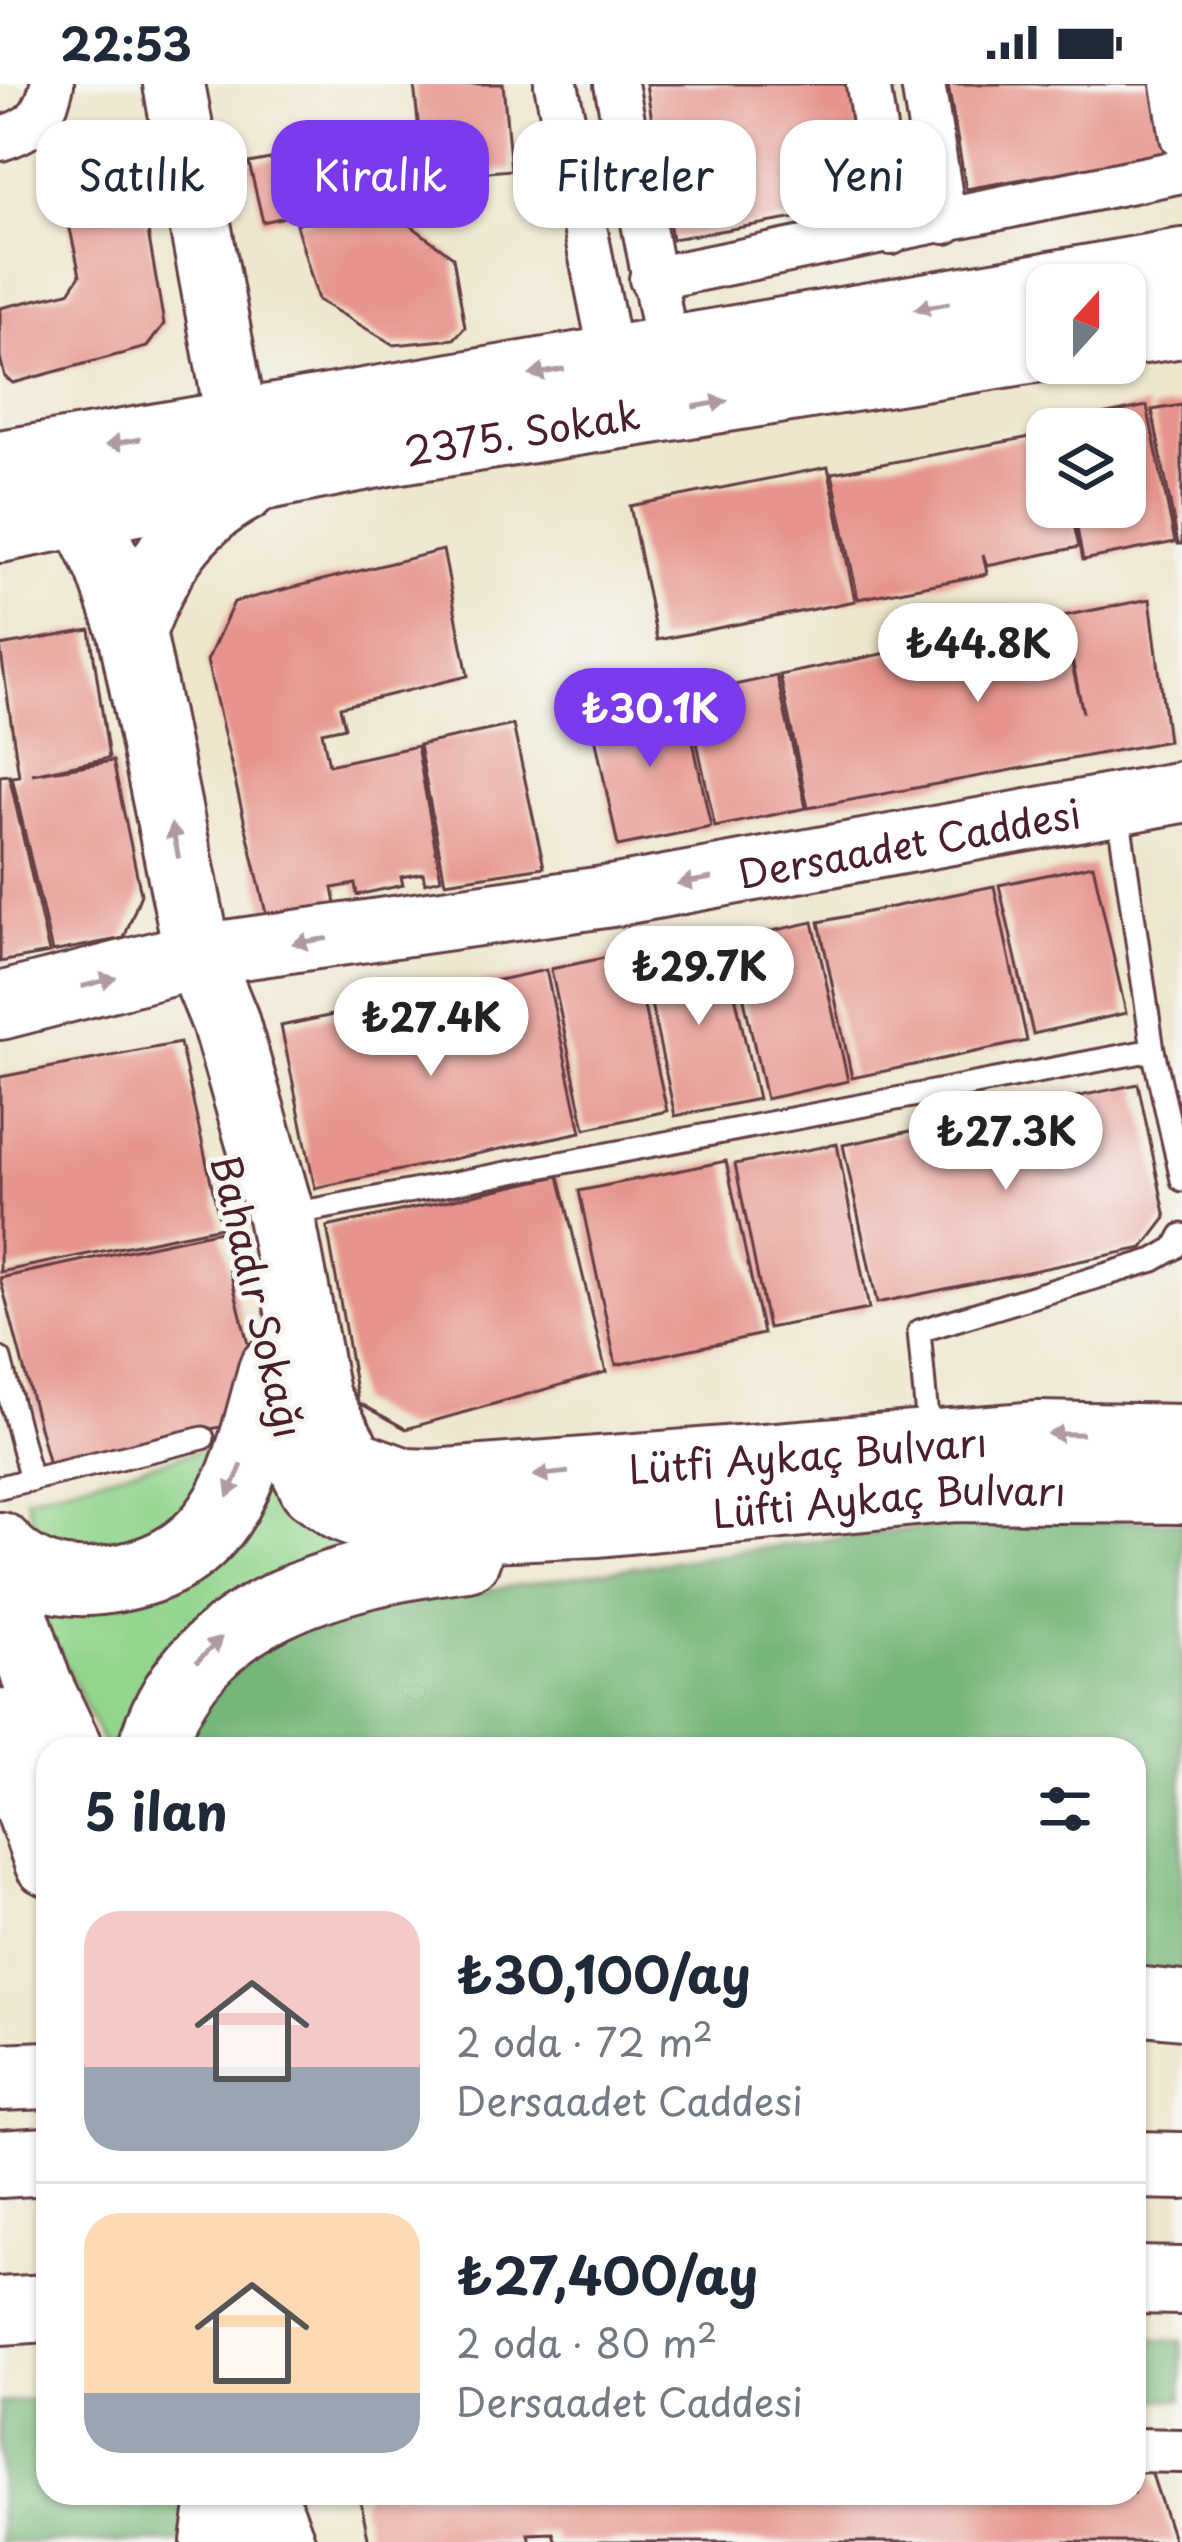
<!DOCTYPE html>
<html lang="tr">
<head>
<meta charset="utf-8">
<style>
	body { margin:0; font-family:"Playpen Sans",sans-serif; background:#f2f2f3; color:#1f2937; height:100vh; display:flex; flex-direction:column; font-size:45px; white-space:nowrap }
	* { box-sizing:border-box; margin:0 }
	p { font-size:39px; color:#747a83 }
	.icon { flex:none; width:66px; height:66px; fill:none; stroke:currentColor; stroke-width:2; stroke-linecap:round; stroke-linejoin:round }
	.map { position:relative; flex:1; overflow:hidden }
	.details { position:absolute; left:36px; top:1653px; width:1110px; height:768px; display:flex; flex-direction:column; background:#fff; border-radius:36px; box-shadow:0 3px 9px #0004 }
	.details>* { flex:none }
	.top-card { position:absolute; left:36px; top:36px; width:1110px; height:108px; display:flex; gap:24px }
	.needle { width:78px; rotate:21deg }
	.controls { position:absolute; left:1026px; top:180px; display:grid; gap:24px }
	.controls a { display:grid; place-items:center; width:120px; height:120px; border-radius:24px; background:#fff; box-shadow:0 3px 9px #0004; font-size:60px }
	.price { position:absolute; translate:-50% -102px; padding:0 27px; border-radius:42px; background:#fff; color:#222; font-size:39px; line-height:78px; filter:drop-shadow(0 3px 6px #0008) }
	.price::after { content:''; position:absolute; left:50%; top:72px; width:36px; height:27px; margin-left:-18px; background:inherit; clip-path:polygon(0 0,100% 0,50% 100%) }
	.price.on { background:#7c3aed; color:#fff }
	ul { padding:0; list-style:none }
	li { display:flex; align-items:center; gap:36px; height:300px; padding:0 48px }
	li+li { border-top:3px solid #e0e1e3 }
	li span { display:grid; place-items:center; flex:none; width:336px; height:240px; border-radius:36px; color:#555 }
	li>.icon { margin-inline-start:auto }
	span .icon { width:144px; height:144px; fill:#fffc; stroke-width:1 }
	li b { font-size:51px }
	h2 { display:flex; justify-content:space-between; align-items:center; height:144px; padding:0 48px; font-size:51px }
	.chip { padding:0 42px; border-radius:36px; background:#fff; box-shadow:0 3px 9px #0004; font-size:42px; line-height:108px }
	.chip.on { background:#7c3aed; color:#fff }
	.status { display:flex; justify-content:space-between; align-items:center; height:84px; padding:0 60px; background:#fff; direction:ltr }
	.status svg { height:33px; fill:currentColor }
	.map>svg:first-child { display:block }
	.green { fill:#93d58d; stroke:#6e7a5c; stroke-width:3 }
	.forest { fill:#76b678; stroke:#606a52; stroke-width:3 }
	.building { fill:#e6948d }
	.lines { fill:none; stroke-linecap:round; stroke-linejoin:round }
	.lane-casing { stroke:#633d43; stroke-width:27 }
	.street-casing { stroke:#633d43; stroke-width:48 }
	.secondary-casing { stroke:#633d43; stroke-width:66 }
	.primary-casing { stroke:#633d43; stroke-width:72 }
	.highway-casing { stroke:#633d43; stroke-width:72 }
	.lane { stroke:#fff; stroke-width:21 }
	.street { stroke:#fff; stroke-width:42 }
	.secondary { stroke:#fff; stroke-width:60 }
	.primary { stroke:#fff; stroke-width:66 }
	.highway { stroke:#fff; stroke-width:66 }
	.oneway { fill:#ae9aa0 }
	.labels { text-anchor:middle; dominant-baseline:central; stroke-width:10; stroke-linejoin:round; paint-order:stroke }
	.street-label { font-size:39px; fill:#4a1f2b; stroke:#f6f6f2 }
</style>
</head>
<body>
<div class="status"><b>22:53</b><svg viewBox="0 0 49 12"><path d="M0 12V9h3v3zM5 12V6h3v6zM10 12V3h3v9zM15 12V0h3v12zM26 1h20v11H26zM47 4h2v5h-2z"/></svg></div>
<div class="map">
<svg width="1182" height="2458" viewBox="0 0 1182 2458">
	<rect width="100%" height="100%" fill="#f6f6f2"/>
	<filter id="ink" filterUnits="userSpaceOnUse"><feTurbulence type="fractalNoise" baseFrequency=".00833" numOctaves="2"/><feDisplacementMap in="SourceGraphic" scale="24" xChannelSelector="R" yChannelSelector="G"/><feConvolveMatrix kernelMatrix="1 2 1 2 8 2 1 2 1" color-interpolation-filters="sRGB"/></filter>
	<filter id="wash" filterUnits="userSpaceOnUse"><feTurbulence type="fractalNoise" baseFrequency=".004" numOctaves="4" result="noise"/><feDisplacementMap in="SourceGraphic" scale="48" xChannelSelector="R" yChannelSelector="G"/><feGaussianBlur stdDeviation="2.7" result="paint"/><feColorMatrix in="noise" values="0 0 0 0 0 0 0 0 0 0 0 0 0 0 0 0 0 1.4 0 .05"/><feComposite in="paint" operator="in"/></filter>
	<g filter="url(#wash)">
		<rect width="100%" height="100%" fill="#eee6cd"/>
		<g class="green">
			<path d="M 264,1362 L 371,1462 C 253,1504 151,1527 119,1665 L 106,1665 L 41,1531 L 47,1519 L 97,1509 Z"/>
			<path d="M 208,1365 L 216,1371 C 175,1460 155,1460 61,1471 L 35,1447 L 26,1413 Z"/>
		</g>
		<g class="forest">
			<path d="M 1035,1435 L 1182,1438 L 1182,1898 L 1134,1894 L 1134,1665 L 188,1665 C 194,1625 224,1586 257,1562 C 305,1528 434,1514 494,1505 C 675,1476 853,1447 1035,1435 Z"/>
			<polygon points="1134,2255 1182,2257 1182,2315 1134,2317"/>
			<polygon points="48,2314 48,2409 197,2409 185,2458 0,2458 0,2319"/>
		</g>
		<g id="blocks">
			<g class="building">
				<polygon points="414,0 503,0 511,86 424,94"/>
				<polygon points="646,0 851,0 872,121 672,155"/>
				<polygon points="948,0 1153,0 1165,70 966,105"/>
				<polygon points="286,72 298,130 263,138 249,79"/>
				<polygon points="131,96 140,102 164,240 147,263 13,299 5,293 0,273 0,224 69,208 80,191 64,117 70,109"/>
				<polygon points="378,117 453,173 465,243 454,255 394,261 318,216 296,140"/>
				<polygon points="1182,321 1182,460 1178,460 1152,326"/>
				<polygon points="1147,322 1175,458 1083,476 1073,423 1125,423 1125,345 1058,345 1057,340"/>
				<polygon points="1047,350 1047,423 1070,423 1079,463 987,482 983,470 987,490 858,515 832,389"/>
				<polygon points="828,383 855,517 657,556 630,422"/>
				<polygon points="443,466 468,592 340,623 345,643 322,648 329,681 417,662 441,795 425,799 423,789 401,793 403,801 357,811 355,800 333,804 336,820 268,838 207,577 234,518"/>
				<polygon points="1150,515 1168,657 808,724 780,591 1061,533 1083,629 1063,532"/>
				<polygon points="90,546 109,674 32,690 113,677 141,810 124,854 52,868 12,693 19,692 0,562"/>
				<polygon points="777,592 806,724 715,743 687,611"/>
				<polygon points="683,610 711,743 618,762 590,629"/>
				<polygon points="513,641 544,783 445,798 419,661"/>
				<polygon points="9,691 49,869 0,878 0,692"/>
				<polygon points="1093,781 1126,929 1033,950 999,801"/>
				<polygon points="994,802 1027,957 852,994 819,838"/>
				<polygon points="813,838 848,997 766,1015 731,856"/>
				<polygon points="723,856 758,1015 675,1032 641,873"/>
				<polygon points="632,868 667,1027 585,1045 551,885"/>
				<polygon points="546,886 581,1048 315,1104 281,942"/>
				<polygon points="180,959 221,1143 0,1188 0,993"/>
				<polygon points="1138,1000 1166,1134 1143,1164 877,1219 843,1061"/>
				<polygon points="837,1060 869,1225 768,1244 735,1080"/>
				<polygon points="726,1077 763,1250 616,1281 579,1107"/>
				<polygon points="559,1092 606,1288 406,1345 358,1318 327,1143"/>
				<polygon points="220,1147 258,1301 247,1337 49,1381 0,1194"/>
				<polygon points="1146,2372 1174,2458 556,2458 553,2449 528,2450 530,2458 369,2458 361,2419 365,2409 1134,2409 1134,2373"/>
			</g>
		</g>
	</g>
	<g filter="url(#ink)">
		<use href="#blocks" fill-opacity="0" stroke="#633d43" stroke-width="3"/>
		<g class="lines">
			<defs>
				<g id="lane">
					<polyline points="1117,721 1153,966 1182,1096"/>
					<polyline points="287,1131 1153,966"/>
					<polyline points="0,1275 31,1396"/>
					<polyline points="929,1356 919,1247 1154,1176 1175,1164 1182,1151"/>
					<polyline points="0,1403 203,1354"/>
				</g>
				<g id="street">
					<polyline points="556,0 612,277"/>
					<polyline points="616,0 668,267"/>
					<polyline points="868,0 891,149"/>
					<polyline points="923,0 945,138"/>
					<polyline points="1173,0 1182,53"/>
					<path d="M 0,55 C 32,45 45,34 52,0"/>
					<polyline points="651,195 1182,87"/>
					<polyline points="1134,2366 1182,2367"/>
				</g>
				<g id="secondary">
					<polyline points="174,0 237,339"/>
					<path id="s1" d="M 198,871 L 611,812 L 1182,708"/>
				</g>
				<g id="primary">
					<polyline points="1051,201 1182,178"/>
					<polyline points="1125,249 1182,240"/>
					<path id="s2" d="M 9,379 L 39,387 L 78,418 L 109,482 L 132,548 L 198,871 L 225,937 L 281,1132 L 316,1314 L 353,1379 L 405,1398 L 434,1399 L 1039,1351 L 1182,1354"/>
					<polyline points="0,380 1047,202"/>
					<path id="s3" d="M 0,445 L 388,368 L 1047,263"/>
					<path d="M 132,548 C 156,483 183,437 244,404"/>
					<polyline points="0,922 198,871"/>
					<path id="s4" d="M 300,1376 L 313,1403 L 342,1423 L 390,1443 L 421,1447 L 598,1439 L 956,1404 L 1182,1406"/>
					<path d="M 0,1462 C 26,1491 61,1502 100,1497 C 227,1482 243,1395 272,1286"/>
					<polyline points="0,1489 38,1600 69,1665"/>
					<polyline points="0,1639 48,1778"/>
					<path d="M 151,1665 C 193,1524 337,1490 467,1473"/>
					<polyline points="262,2409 281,2458"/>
					<polyline points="215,2458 222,2409"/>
				</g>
				<g id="highway">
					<polyline points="1134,1916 1182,1921"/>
					<polyline points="0,1993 48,1991"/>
					<polyline points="0,2080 48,2077"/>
					<polyline points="1134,2081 1182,2082"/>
					<polyline points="1134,2196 1182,2197"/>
					<polyline points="0,2227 48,2224"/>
				</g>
			</defs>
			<use href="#lane" class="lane-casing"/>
			<use href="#street" class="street-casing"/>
			<use href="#secondary" class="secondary-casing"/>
			<use href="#primary" class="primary-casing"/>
			<use href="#highway" class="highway-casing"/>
			<use href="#lane" class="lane"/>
			<use href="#street" class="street"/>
			<use href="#secondary" class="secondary"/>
			<use href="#primary" class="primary"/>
			<use href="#highway" class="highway"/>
		</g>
		<defs><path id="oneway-solid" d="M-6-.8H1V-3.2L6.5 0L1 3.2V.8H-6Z" transform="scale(3)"/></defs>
		<g class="oneway">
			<use href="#oneway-solid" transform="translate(932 222) rotate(170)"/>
			<use href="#oneway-solid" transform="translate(547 288) rotate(170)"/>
			<use href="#oneway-solid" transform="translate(710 320) rotate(-10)"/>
			<use href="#oneway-solid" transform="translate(123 358) rotate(170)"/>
			<use href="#oneway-solid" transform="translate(175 757) rotate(-102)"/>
			<use href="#oneway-solid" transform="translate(695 797) rotate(170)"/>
			<use href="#oneway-solid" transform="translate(310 857) rotate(172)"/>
			<use href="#oneway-solid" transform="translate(99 898) rotate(-15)"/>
			<use href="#oneway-solid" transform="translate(1065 1350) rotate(180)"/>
			<use href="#oneway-solid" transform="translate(551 1390) rotate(174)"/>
			<use href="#oneway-solid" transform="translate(235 1397) rotate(113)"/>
			<use href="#oneway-solid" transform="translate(209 1566) rotate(-45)"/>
		</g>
	</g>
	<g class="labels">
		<g class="street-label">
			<text stroke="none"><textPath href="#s3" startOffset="531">2375. Sokak</textPath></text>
			<text stroke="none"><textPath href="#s1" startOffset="720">Dersaadet Caddesi</textPath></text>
			<text transform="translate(259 1212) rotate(77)">Bahadır Sokağı</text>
			<text stroke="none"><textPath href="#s2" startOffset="1545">Lütfi Aykaç Bulvarı</textPath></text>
			<text stroke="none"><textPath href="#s4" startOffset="618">Lüfti Aykaç Bulvarı</textPath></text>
		</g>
	</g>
</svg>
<div class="controls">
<a><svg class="needle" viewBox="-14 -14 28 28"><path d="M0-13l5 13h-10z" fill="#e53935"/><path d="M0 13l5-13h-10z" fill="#747a83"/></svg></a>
<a><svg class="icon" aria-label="layers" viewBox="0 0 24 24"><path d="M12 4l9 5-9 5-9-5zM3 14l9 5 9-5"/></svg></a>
</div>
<b class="price" style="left:978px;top:621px">₺44.8K</b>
<b class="price on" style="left:650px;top:686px">₺30.1K</b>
<b class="price" style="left:699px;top:944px">₺29.7K</b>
<b class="price" style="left:431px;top:995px">₺27.4K</b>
<b class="price" style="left:1006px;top:1109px">₺27.3K</b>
<div class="top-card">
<a class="chip">Satılık</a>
<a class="chip on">Kiralık</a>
<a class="chip">Filtreler</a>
<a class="chip">Yeni</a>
</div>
<section class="details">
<h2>5 ilan<svg class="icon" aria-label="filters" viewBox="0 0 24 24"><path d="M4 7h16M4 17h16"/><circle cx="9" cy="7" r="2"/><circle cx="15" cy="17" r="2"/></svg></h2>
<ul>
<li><span style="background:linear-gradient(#f6c9c9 65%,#9aa5b1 0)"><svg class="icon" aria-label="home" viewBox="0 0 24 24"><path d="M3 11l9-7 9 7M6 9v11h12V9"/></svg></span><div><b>₺30,100/ay</b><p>2 oda · 72 m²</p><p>Dersaadet Caddesi</p></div></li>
<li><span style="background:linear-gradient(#ffd9b3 75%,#9aa5b1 0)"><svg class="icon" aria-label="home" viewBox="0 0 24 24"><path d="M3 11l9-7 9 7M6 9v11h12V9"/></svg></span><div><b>₺27,400/ay</b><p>2 oda · 80 m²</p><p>Dersaadet Caddesi</p></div></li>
</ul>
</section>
</div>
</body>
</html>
